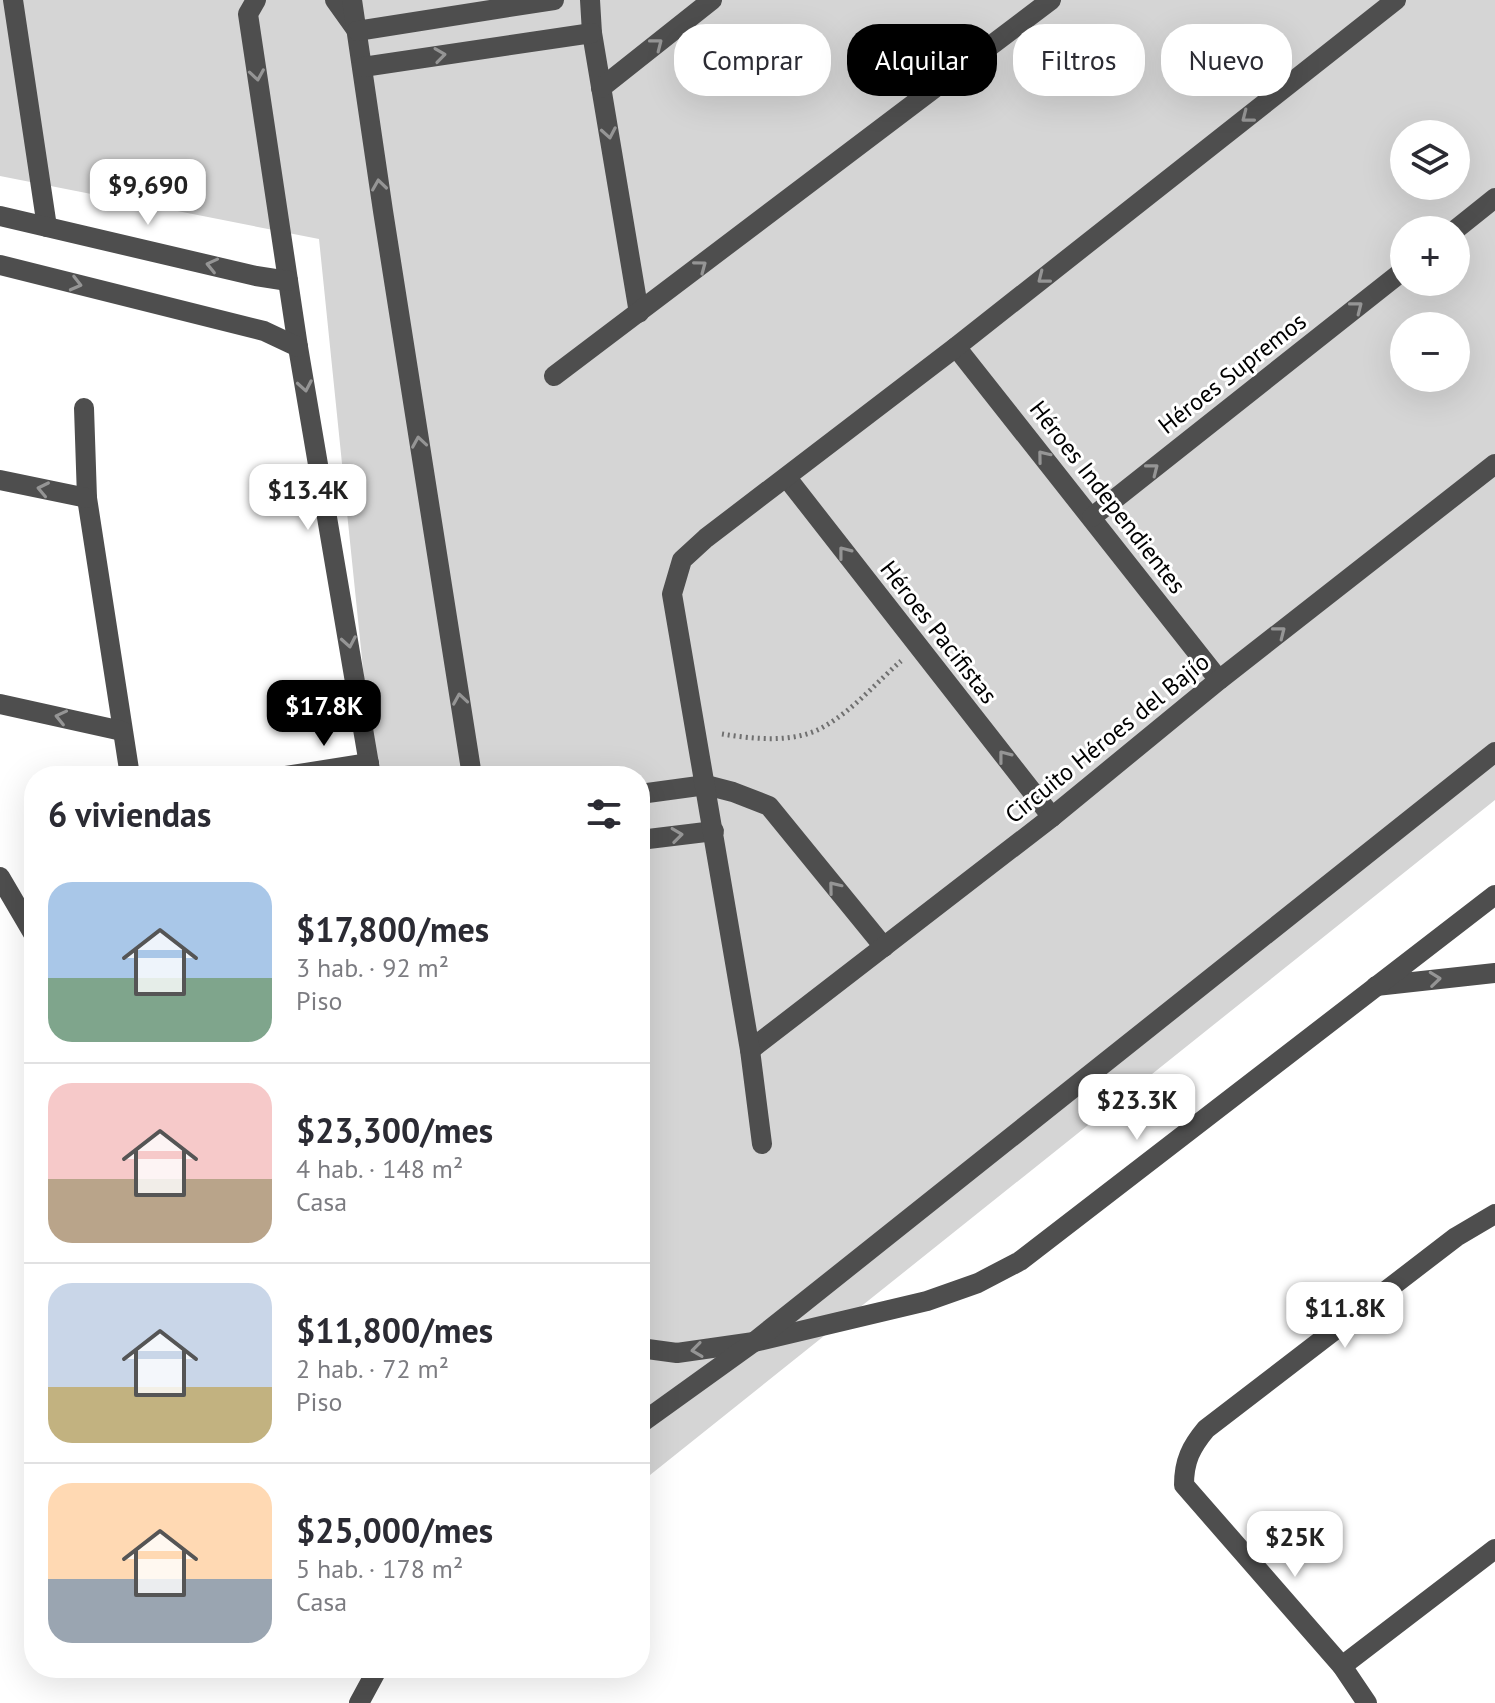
<!DOCTYPE html>
<html lang="es">
<head>
<meta charset="utf-8">
<style>
	body { margin:0; font-family:"PT Sans",sans-serif; background:#f2f2f3; color:#2b2b33; height:100vh; display:flex; flex-direction:column; font-size:30px; white-space:nowrap }
	* { box-sizing:border-box; margin:0 }
	p { font-size:26px; color:#7c7c81 }
	.icon { flex:none; width:44px; height:44px; fill:none; stroke:currentColor; stroke-width:2; stroke-linecap:round; stroke-linejoin:round }
	.map { position:relative; flex:1; overflow:hidden }
	.details { position:absolute; left:24px; top:766px; width:626px; height:912px; display:flex; flex-direction:column; background:#fff; border-radius:32px; box-shadow:0 8px 32px #0002 }
	.details>* { flex:none }
	.hud { position:absolute; left:674px; top:24px; width:700px; height:72px; display:flex; gap:16px }
	.fabs { position:absolute; left:1390px; top:120px; display:grid; gap:16px }
	.fabs a { display:grid; place-items:center; width:80px; height:80px; border-radius:50%; background:#fff; box-shadow:0 8px 32px #0002; font-size:40px }
	.price { position:absolute; translate:-50% -68px; padding:0 18px; border-radius:16px; background:#fff; color:#222; font-size:26px; line-height:52px; filter:drop-shadow(0 2px 4px #0008) }
	.price::after { content:''; position:absolute; left:50%; top:48px; width:24px; height:18px; margin-left:-12px; background:inherit; clip-path:polygon(0 0,100% 0,50% 100%) }
	.price.on { background:#000; color:#fff }
	ul { padding:0; list-style:none }
	li { display:flex; align-items:center; gap:24px; height:200px; padding:0 24px }
	li+li { border-top:2px solid #e1e1e2 }
	li span { display:grid; place-items:center; flex:none; width:224px; height:160px; border-radius:24px; color:#555 }
	li>.icon { margin-inline-start:auto }
	span .icon { width:96px; height:96px; fill:#fffc; stroke-width:1 }
	li b { font-size:34px }
	h2 { display:flex; justify-content:space-between; align-items:center; height:96px; padding:0 24px; font-size:34px }
	.tag { padding:0 28px; border-radius:32px; background:#fff; box-shadow:0 8px 32px #0002; font-size:28px; line-height:72px }
	.tag.on { background:#000; color:#fff }
	.map>svg:first-child { display:block }
	.green { fill:#d5d5d5; fill-rule:evenodd }
	.lines { fill:none; stroke-linecap:round; stroke-linejoin:round }
	.path { stroke:#707070; stroke-width:5; stroke-dasharray:2 4; stroke-linecap:butt }
	.minor { stroke:#4e4e4e; stroke-width:20 }
	.oneway { stroke:#959595 }
	.labels { text-anchor:middle; dominant-baseline:central; stroke-width:6; stroke-linejoin:round; paint-order:stroke }
	.street-label { font-size:24px; fill:#000; stroke:#fff }
</style>
</head>
<body>
<div class="map">
<svg width="1495" height="1703" viewBox="0 0 1495 1703">
	<rect width="100%" height="100%" fill="#fff"/>
	<path class="green" d="M 0,0 L 1495,0 L 1495,800 L 640,1483 L 640,776 L 374,776 L 319,239 L 0,176 ZM 1404,134 L 1456,134 L 1456,186 L 1404,186 ZM 1404,230 L 1456,230 L 1456,282 L 1404,282 ZM 1404,326 L 1456,326 L 1456,378 L 1404,378 Z"/>
	<g class="lines">
		<path class="path" d="M 722,734 C 754,739 795,744 825,726 C 853,710 877,682 901,661"/>
		<g class="minor">
			<polyline points="13,0 47,227"/>
			<polyline points="256,0 248,14 298,347 371,776"/>
			<polyline points="335,0 355,28"/>
			<polyline points="352,0 383,211 472,776"/>
			<polyline points="590,0 592,33 639,313"/>
			<polyline points="357,31 554,0"/>
			<polyline points="363,67 592,33"/>
			<polyline points="601,88 712,0"/>
			<polyline points="0,216 256,276 288,281"/>
			<polyline points="1455,230 1495,198"/>
			<polyline points="0,265 264,331 298,347"/>
			<polyline points="956,347 1219,680"/>
			<polyline points="554,376 1051,0"/>
			<polyline points="84,408 87,498 130,776"/>
			<polyline points="787,478 1052,817"/>
			<polyline points="0,480 87,498"/>
			<polyline points="1092,517 1404,270"/>
			<polyline points="0,704 122,731"/>
			<polyline points="286,776 369,763"/>
			<polyline points="640,794 706,785 733,792 769,806 884,947"/>
			<polyline points="640,840 714,831"/>
			<polyline points="0,877 34,935"/>
			<polyline points="1376,986 1495,973"/>
			<polyline points="750,1050 1052,817 1219,680 1495,464"/>
			<polyline points="762,1144 750,1050 672,594 682,560 706,538 956,347 1396,0"/>
			<polyline points="640,1348 677,1353 754,1342 927,1301 978,1283 1020,1261 1495,895"/>
			<polyline points="640,1424 754,1342 1495,752"/>
			<polyline points="1342,1666 1495,1549"/>
			<polyline points="359,1703 378,1668"/>
			<path d="M 1367,1703 L 1342,1666 L 1184,1485 C 1184,1461 1191,1447 1206,1429 L 1456,1237 L 1495,1214"/>
		</g>
	</g>
	<defs><path id="oneway-chevron" d="M-2-3.5L2.5 0L-2 3.5" fill="none" stroke-width="1.6" stroke-linecap="round" stroke-linejoin="round" transform="scale(2)"/></defs>
	<g class="oneway">
		<use href="#oneway-chevron" transform="translate(657 44) rotate(-38)"/>
		<use href="#oneway-chevron" transform="translate(440 55) rotate(-8)"/>
		<use href="#oneway-chevron" transform="translate(257 75) rotate(81)"/>
		<use href="#oneway-chevron" transform="translate(1247 117) rotate(142)"/>
		<use href="#oneway-chevron" transform="translate(609 133) rotate(80)"/>
		<use href="#oneway-chevron" transform="translate(379 185) rotate(-98)"/>
		<use href="#oneway-chevron" transform="translate(212 265) rotate(-167)"/>
		<use href="#oneway-chevron" transform="translate(701 266) rotate(-37)"/>
		<use href="#oneway-chevron" transform="translate(1043 278) rotate(142)"/>
		<use href="#oneway-chevron" transform="translate(76 284) rotate(14)"/>
		<use href="#oneway-chevron" transform="translate(1357 307) rotate(-38)"/>
		<use href="#oneway-chevron" transform="translate(305 386) rotate(80)"/>
		<use href="#oneway-chevron" transform="translate(419 442) rotate(-99)"/>
		<use href="#oneway-chevron" transform="translate(1043 456) rotate(-129)"/>
		<use href="#oneway-chevron" transform="translate(1153 469) rotate(-38)"/>
		<use href="#oneway-chevron" transform="translate(43 489) rotate(-168)"/>
		<use href="#oneway-chevron" transform="translate(844 552) rotate(-128)"/>
		<use href="#oneway-chevron" transform="translate(1280 632) rotate(-38)"/>
		<use href="#oneway-chevron" transform="translate(349 642) rotate(80)"/>
		<use href="#oneway-chevron" transform="translate(460 699) rotate(-99)"/>
		<use href="#oneway-chevron" transform="translate(61 717) rotate(-167)"/>
		<use href="#oneway-chevron" transform="translate(1004 756) rotate(-128)"/>
		<use href="#oneway-chevron" transform="translate(677 835) rotate(-7)"/>
		<use href="#oneway-chevron" transform="translate(834 887) rotate(-129)"/>
		<use href="#oneway-chevron" transform="translate(1435 979) rotate(-6)"/>
		<use href="#oneway-chevron" transform="translate(697 1350) rotate(172)"/>
	</g>
	<g class="labels">
		<g class="street-label">
			<text transform="translate(1232 373) rotate(-38)">Héroes Supremos</text>
			<text transform="translate(1108 497) rotate(52)">Héroes Independientes</text>
			<text transform="translate(939 632) rotate(52)">Héroes Pacifistas</text>
			<text transform="translate(1107 738) rotate(-39)">Circuito Héroes del Bajío</text>
		</g>
	</g>
</svg>
<div class="fabs">
<a><svg class="icon" aria-label="layers" viewBox="0 0 24 24"><path d="M12 4l9 5-9 5-9-5zM3 14l9 5 9-5"/></svg></a>
<a>+</a>
<a>−</a>
</div>
<b class="price" style="left:148px;top:227px">$9,690</b>
<b class="price" style="left:308px;top:532px">$13.4K</b>
<b class="price on" style="left:324px;top:748px">$17.8K</b>
<b class="price" style="left:1137px;top:1142px">$23.3K</b>
<b class="price" style="left:1345px;top:1350px">$11.8K</b>
<b class="price" style="left:1295px;top:1579px">$25K</b>
<div class="hud">
<a class="tag">Comprar</a>
<a class="tag on">Alquilar</a>
<a class="tag">Filtros</a>
<a class="tag">Nuevo</a>
</div>
<section class="details">
<h2>6 viviendas<svg class="icon" aria-label="filters" viewBox="0 0 24 24"><path d="M4 7h16M4 17h16"/><circle cx="9" cy="7" r="2"/><circle cx="15" cy="17" r="2"/></svg></h2>
<ul>
<li><span style="background:linear-gradient(#a9c7e8 60%,#7fa58c 0)"><svg class="icon" aria-label="home" viewBox="0 0 24 24"><path d="M3 11l9-7 9 7M6 9v11h12V9"/></svg></span><div><b>$17,800/mes</b><p>3 hab. · 92 m²</p><p>Piso</p></div></li>
<li><span style="background:linear-gradient(#f6c9c9 60%,#b9a48a 0)"><svg class="icon" aria-label="home" viewBox="0 0 24 24"><path d="M3 11l9-7 9 7M6 9v11h12V9"/></svg></span><div><b>$23,300/mes</b><p>4 hab. · 148 m²</p><p>Casa</p></div></li>
<li><span style="background:linear-gradient(#c9d6e8 65%,#c2b280 0)"><svg class="icon" aria-label="home" viewBox="0 0 24 24"><path d="M3 11l9-7 9 7M6 9v11h12V9"/></svg></span><div><b>$11,800/mes</b><p>2 hab. · 72 m²</p><p>Piso</p></div></li>
<li><span style="background:linear-gradient(#ffd9b3 60%,#9aa5b1 0)"><svg class="icon" aria-label="home" viewBox="0 0 24 24"><path d="M3 11l9-7 9 7M6 9v11h12V9"/></svg></span><div><b>$25,000/mes</b><p>5 hab. · 178 m²</p><p>Casa</p></div></li>
</ul>
</section>
</div>
</body>
</html>
